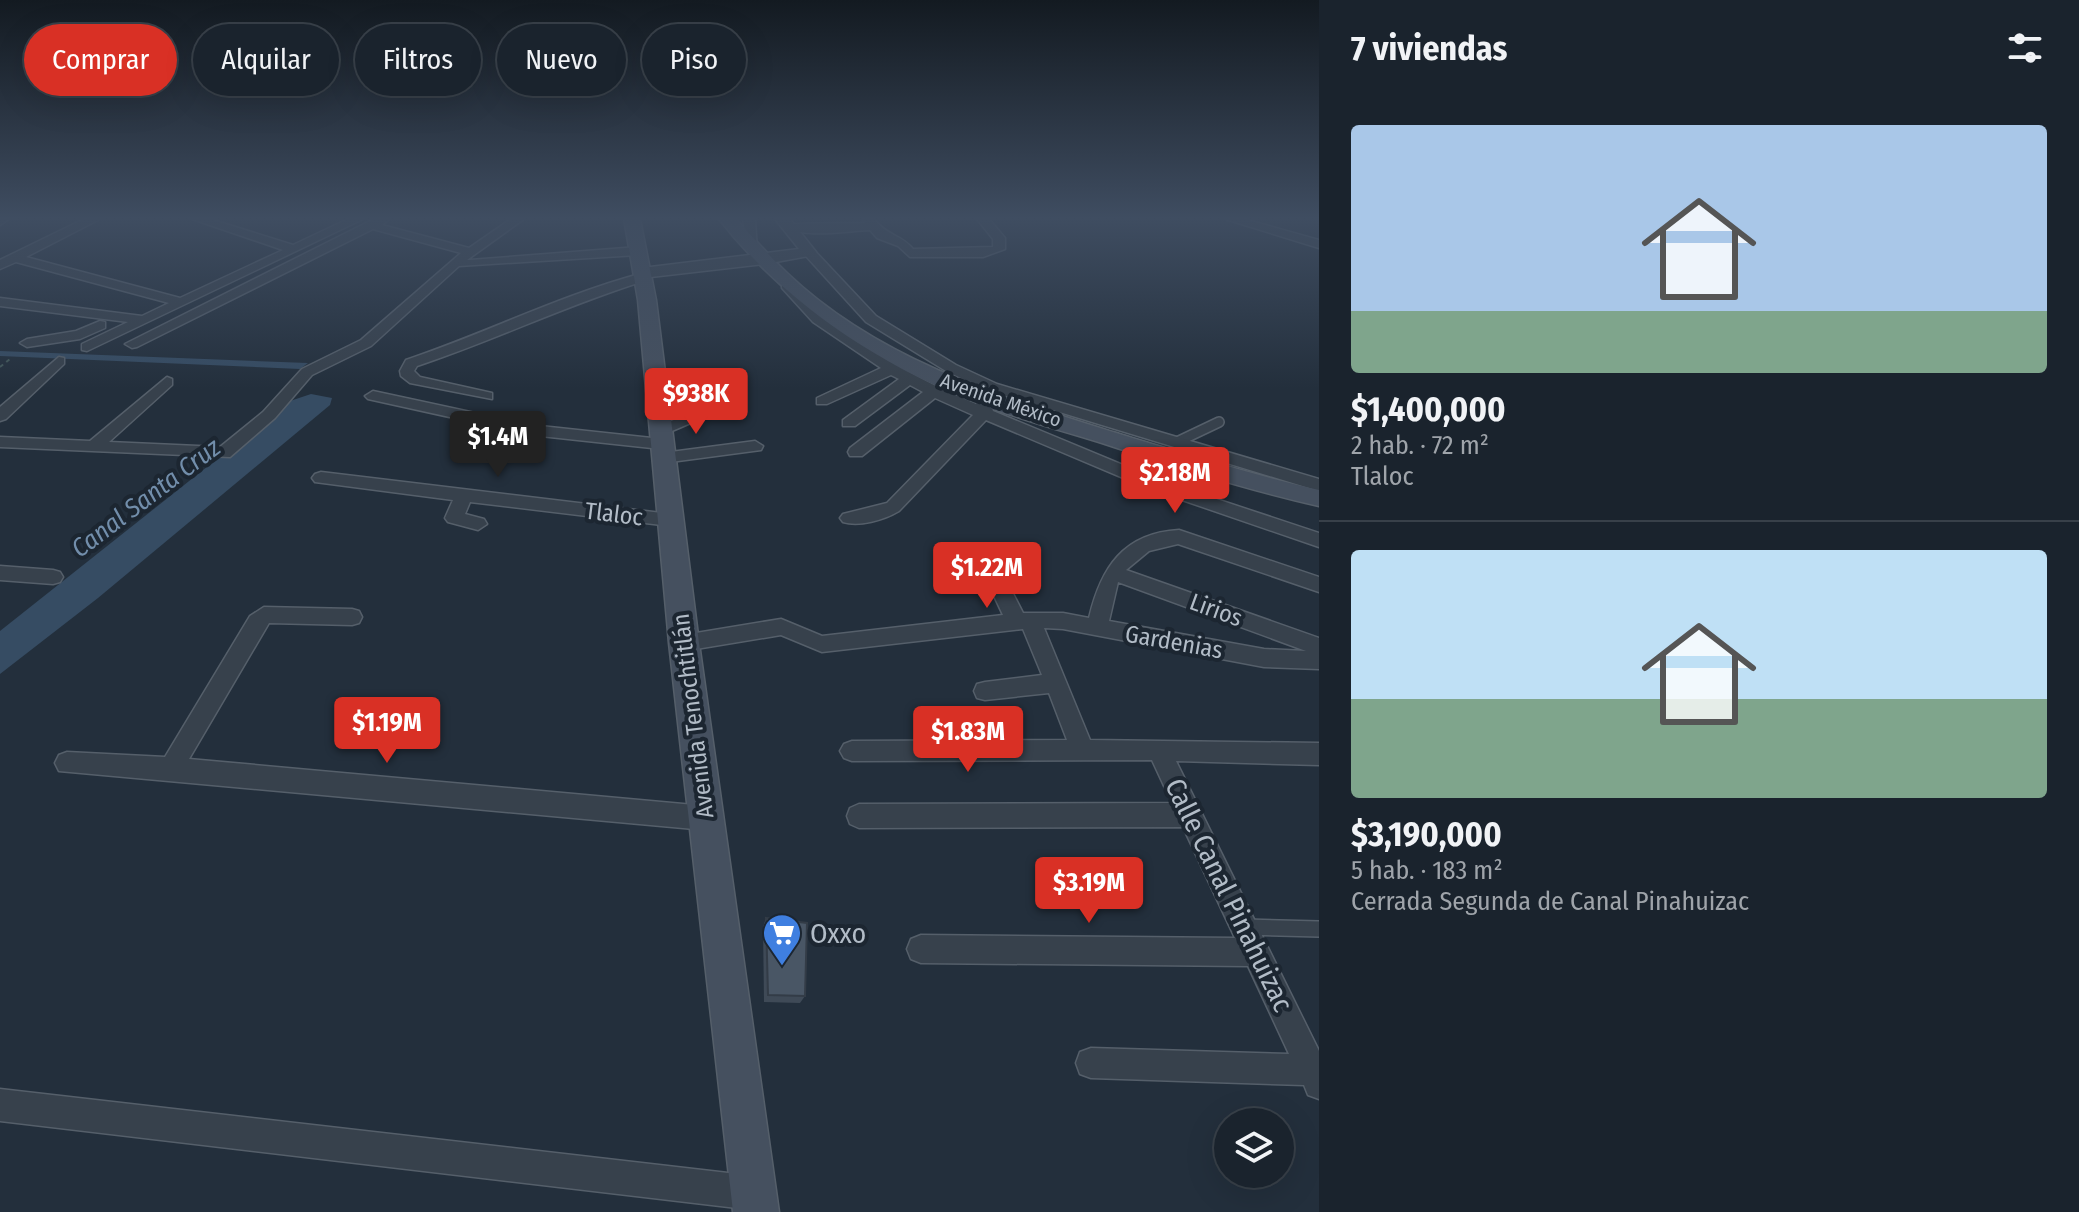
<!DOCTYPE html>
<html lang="es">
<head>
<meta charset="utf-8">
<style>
	body { margin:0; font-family:"Fira Sans Condensed",sans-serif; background:#232b35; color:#f1f3f6; height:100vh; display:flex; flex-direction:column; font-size:30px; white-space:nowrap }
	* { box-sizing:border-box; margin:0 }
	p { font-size:26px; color:#9fa4aa }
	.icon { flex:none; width:44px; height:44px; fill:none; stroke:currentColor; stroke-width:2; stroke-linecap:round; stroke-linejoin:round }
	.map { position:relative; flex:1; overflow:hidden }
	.details { display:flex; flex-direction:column; background:#1a232d; width:760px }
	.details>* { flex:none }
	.banner { position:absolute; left:24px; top:24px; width:760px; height:72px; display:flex; gap:16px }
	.tools { position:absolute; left:1214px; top:1108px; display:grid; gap:16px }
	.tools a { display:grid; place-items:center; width:80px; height:80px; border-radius:50%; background:#1a232d; box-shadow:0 8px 32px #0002,0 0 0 2px #384049; font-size:40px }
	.price { position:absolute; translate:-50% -68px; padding:0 18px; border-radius:8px; background:#d93025; color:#fff; font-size:26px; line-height:52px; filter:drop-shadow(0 2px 4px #0008) }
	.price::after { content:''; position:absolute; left:50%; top:48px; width:24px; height:18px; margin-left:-12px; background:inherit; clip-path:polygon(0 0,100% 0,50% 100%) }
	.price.selected { background:#222; color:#fff }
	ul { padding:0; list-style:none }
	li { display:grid; align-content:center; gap:16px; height:424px; padding:0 32px }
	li+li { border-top:2px solid #384049 }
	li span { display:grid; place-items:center; height:248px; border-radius:8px; color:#555 }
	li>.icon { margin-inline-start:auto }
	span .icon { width:144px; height:144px; fill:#fffc; stroke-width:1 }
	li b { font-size:34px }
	h2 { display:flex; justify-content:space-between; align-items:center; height:96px; padding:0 32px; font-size:34px }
	.chip { padding:0 28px; border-radius:36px; background:#1a232d; box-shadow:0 8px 32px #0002,0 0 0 2px #384049; font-size:28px; line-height:72px }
	.chip.selected { background:#d93025; color:#fff }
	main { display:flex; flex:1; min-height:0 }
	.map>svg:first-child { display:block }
	.water { fill:#364c63 }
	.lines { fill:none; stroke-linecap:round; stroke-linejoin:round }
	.service-far1-casing { stroke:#555f6a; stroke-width:12 }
	.service-casing { stroke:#555f6a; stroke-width:18 }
	.minor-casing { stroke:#555f6a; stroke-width:3 }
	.tertiary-casing { stroke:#555f6a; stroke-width:3 }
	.secondary-casing { stroke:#555f6a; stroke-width:3 }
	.path { stroke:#43585a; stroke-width:2; stroke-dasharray:4 4; stroke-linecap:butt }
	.service-far1 { stroke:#37414c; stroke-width:9 }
	.service { stroke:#37414c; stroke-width:15 }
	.minor { fill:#37414c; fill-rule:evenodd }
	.tertiary { fill:#37414c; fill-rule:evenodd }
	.secondary { fill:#45505f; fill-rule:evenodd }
	.wall { fill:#3f4a57 }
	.building { fill:#495665; stroke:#333c47; stroke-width:2 }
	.labels { text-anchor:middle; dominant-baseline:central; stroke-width:8; stroke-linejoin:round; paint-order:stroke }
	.far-street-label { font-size:20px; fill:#b2bcc7; stroke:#1c2631 }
	.street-label { font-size:24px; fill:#b2bcc7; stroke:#1c2631 }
	.water-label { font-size:26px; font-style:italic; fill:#728eab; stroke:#1c2631 }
	.near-street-label { font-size:28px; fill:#b2bcc7; stroke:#1c2631 }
	.near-poi-label { font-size:28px; fill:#b2bcc7; stroke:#1c2631; text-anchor:start }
</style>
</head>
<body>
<main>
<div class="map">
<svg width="1319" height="1212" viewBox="0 0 1319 1212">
	<rect width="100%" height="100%" fill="#232f3c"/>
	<g class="water">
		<polygon points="0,351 308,363 300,369 0,356"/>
		<polygon points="311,394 332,398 330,405 98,598 0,674 0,631 290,401"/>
	</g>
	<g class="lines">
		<defs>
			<polyline id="service-far1" points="1177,442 1219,422"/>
			<polyline id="service" points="1246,927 1319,929"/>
			<g id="minor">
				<polygon points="0,219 9,219 0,225"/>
				<polygon points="84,219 98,220 26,257 180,298 283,250 192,219 210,219 293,245 348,219 363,219 87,351 82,350 82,344 128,322 0,306 0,298 142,316 169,303 16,262 0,269 0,260"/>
				<polygon points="374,219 389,219 382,225 469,248 511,219 524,219 467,260 470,260 638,247 644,251 638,255 459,266 371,346 312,375 275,418 230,457 0,447 0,437 90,441 167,377 172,379 172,385 109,442 220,447 263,412 302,369 361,340 461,253 373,229 137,347 132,348 125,344"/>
				<polygon points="743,219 755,219 757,250 747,247"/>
				<path d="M 863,219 L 874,219 C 887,236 902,235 913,249 L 993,247 L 993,239 L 977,219 L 989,219 L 1005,238 L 1005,249 L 983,257 L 910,257 L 898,246 L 877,238 L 870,230 C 845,231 804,239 782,226 C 789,222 851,224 865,223 Z"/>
				<polygon points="1225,219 1244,219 1319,240 1319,248"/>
				<polygon points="805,249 813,249 876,316 956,365 997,384 1319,479 1319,491 987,390 946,371 866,322 805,255"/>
				<path d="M 643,273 L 649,277 L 647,280 C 569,304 495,340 417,366 L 414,371 L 420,377 L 492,393 L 492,399 L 410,383 L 401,376 L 400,371 L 406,360 C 486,333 561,295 643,273 Z"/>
				<path d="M 782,282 L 792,282 C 842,337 908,376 976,404 L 979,399 L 989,399 L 993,411 L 1159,480 L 1319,533 L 1319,547 L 1147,488 L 986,420 L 899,511 C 884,520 859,527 843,522 L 840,518 L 843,514 L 887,503 L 973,415 L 935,398 L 862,456 L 850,456 L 848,452 L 850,448 L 923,392 L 910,385 L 855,426 L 843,426 L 843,420 L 899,379 L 891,375 L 827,404 L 817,404 L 817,398 L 881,368 L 813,322 L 782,288 Z"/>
				<polygon points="100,321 105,322 105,328 80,339 27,347 20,343 27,339 76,331"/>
				<polygon points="59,357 64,358 64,364 6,419 0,421 0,407"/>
				<polygon points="373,391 531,425 661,439 669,444 661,449 531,435 368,399 365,396"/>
				<polygon points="717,401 725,406 723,409 665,434 653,434 651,430"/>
				<polygon points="755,441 763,446 761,450 663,463 655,458 663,453"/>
				<polygon points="321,472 670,514 679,520 670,526 470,502 465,514 484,519 487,524 478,530 448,522 445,518 453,500 315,482 312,478 315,474"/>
				<path d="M 1179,530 L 1319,577 L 1319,592 L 1178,544 L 1149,551 L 1126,570 L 1319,638 L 1319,669 L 1264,667 L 1063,629 L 1044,628 L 1090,740 L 1319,743 L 1319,765 L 1176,761 L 1319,1051 L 1319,1099 L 1308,1095 L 1304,1085 L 1091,1078 L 1080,1074 L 1076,1063 L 1080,1052 L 1091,1048 L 1289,1054 L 1248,966 L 921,963 L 911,959 L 907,949 L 911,939 L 921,935 L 1235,938 L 1183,827 L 859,828 L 850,824 L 847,816 L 850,808 L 859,804 L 1172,803 L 1152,760 L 852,761 L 844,758 L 840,751 L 844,744 L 852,741 L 1067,740 L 1049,693 L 985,700 L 977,698 L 974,691 L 977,684 L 985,682 L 1042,675 L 1023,629 L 822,652 L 781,635 L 684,651 L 677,649 L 674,643 L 677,637 L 684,635 L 781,619 L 822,636 L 1003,615 L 987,581 L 990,576 L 1004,576 L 1023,613 L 1063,613 L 1089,618 C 1101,568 1123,533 1179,530 ZM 1118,582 L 1306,651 L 1264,649 L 1109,621 Z"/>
				<polygon points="0,566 53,570 60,572 63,577 60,582 53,584 0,580"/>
				<polygon points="264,607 352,609 359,611 362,617 359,623 352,625 269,623 189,759 705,806 714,810 717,818 714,826 705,830 59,771 55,763 59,755 67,752 165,757 250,616"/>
				<polygon points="0,1089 754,1176 766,1181 771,1193 766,1205 754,1210 0,1121"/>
			</g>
			<polygon id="tertiary" points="775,219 790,219 816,252 814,255 765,264 642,278 634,273 642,268 799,249"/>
			<g id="secondary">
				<polygon points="624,219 640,219 656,300 699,643 779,1212 733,1212 669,643 638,300"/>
				<path d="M 719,219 L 736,219 C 753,237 769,256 787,273 C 877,359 998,396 1113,432 C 1182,453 1249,474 1319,490 L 1319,506 C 1245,489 1174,467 1102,443 C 1060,430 1016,418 974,402 C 877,364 784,302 719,219 Z"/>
			</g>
		</defs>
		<use href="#service-far1" class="service-far1-casing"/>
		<use href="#service" class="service-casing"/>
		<use href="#minor" class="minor-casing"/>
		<use href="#tertiary" class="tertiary-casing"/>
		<use href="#secondary" class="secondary-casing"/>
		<polyline class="path" points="0,367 10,359"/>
		<use href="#service-far1" class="service-far1"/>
		<use href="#service" class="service"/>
		<use href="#minor" class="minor"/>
		<use href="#tertiary" class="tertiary"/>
		<use href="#secondary" class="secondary"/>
	</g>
	<polygon class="wall" points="766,918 805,996 800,1003 764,1002 763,927"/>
	<polygon class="building" points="766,918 807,923 805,996 768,995"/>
	<linearGradient id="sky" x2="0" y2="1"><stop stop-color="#131a21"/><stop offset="0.56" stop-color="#3f4d61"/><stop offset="1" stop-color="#3f4d61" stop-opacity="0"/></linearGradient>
	<rect width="1319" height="389" fill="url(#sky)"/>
	<defs>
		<symbol id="supermarket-pin" viewBox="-11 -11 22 30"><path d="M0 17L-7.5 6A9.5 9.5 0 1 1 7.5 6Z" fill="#3f7fe0" stroke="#1c2631"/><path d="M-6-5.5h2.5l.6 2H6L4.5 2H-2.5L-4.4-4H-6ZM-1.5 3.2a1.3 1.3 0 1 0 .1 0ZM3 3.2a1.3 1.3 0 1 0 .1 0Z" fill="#fff"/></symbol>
	</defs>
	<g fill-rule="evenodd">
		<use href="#supermarket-pin" x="760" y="911" width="44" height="60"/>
	</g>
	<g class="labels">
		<g class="far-street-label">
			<text transform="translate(1001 400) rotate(19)">Avenida México</text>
		</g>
		<g class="street-label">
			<text transform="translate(614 514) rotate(7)">Tlaloc</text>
			<text transform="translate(1216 610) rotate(20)">Lirios</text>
			<text transform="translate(1174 642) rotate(10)">Gardenias</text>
			<text transform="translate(693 716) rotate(-97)">Avenida Tenochtitlán</text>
		</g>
		<g class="water-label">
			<text transform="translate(146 498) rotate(-37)">Canal Santa Cruz</text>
		</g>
		<g class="near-street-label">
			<text transform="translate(1229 895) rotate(64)">Calle Canal Pinahuizac</text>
		</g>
		<g class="near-poi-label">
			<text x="810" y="933">Oxxo</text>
		</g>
	</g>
</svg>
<div class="tools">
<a><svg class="icon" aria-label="layers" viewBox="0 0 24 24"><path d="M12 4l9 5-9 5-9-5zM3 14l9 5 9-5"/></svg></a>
</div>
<b class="price" style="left:696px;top:436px">$938K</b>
<b class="price selected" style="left:498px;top:479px">$1.4M</b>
<b class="price" style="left:1175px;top:515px">$2.18M</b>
<b class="price" style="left:987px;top:610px">$1.22M</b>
<b class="price" style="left:387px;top:765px">$1.19M</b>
<b class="price" style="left:968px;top:774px">$1.83M</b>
<b class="price" style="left:1089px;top:925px">$3.19M</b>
<div class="banner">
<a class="chip selected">Comprar</a>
<a class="chip">Alquilar</a>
<a class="chip">Filtros</a>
<a class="chip">Nuevo</a>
<a class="chip">Piso</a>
</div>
</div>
<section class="details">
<h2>7 viviendas<svg class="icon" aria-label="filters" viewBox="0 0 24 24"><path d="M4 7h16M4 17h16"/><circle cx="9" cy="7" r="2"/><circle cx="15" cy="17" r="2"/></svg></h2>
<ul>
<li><span style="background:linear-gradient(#a9c7e8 75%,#7fa58c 0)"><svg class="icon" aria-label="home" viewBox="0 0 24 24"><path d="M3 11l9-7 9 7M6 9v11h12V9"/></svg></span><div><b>$1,400,000</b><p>2 hab. · 72 m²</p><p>Tlaloc</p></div></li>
<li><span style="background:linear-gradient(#bfe0f5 60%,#7fa58c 0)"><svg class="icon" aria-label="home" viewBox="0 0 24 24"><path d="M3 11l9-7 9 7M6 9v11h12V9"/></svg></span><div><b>$3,190,000</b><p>5 hab. · 183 m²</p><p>Cerrada Segunda de Canal Pinahuizac</p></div></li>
</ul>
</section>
</main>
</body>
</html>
